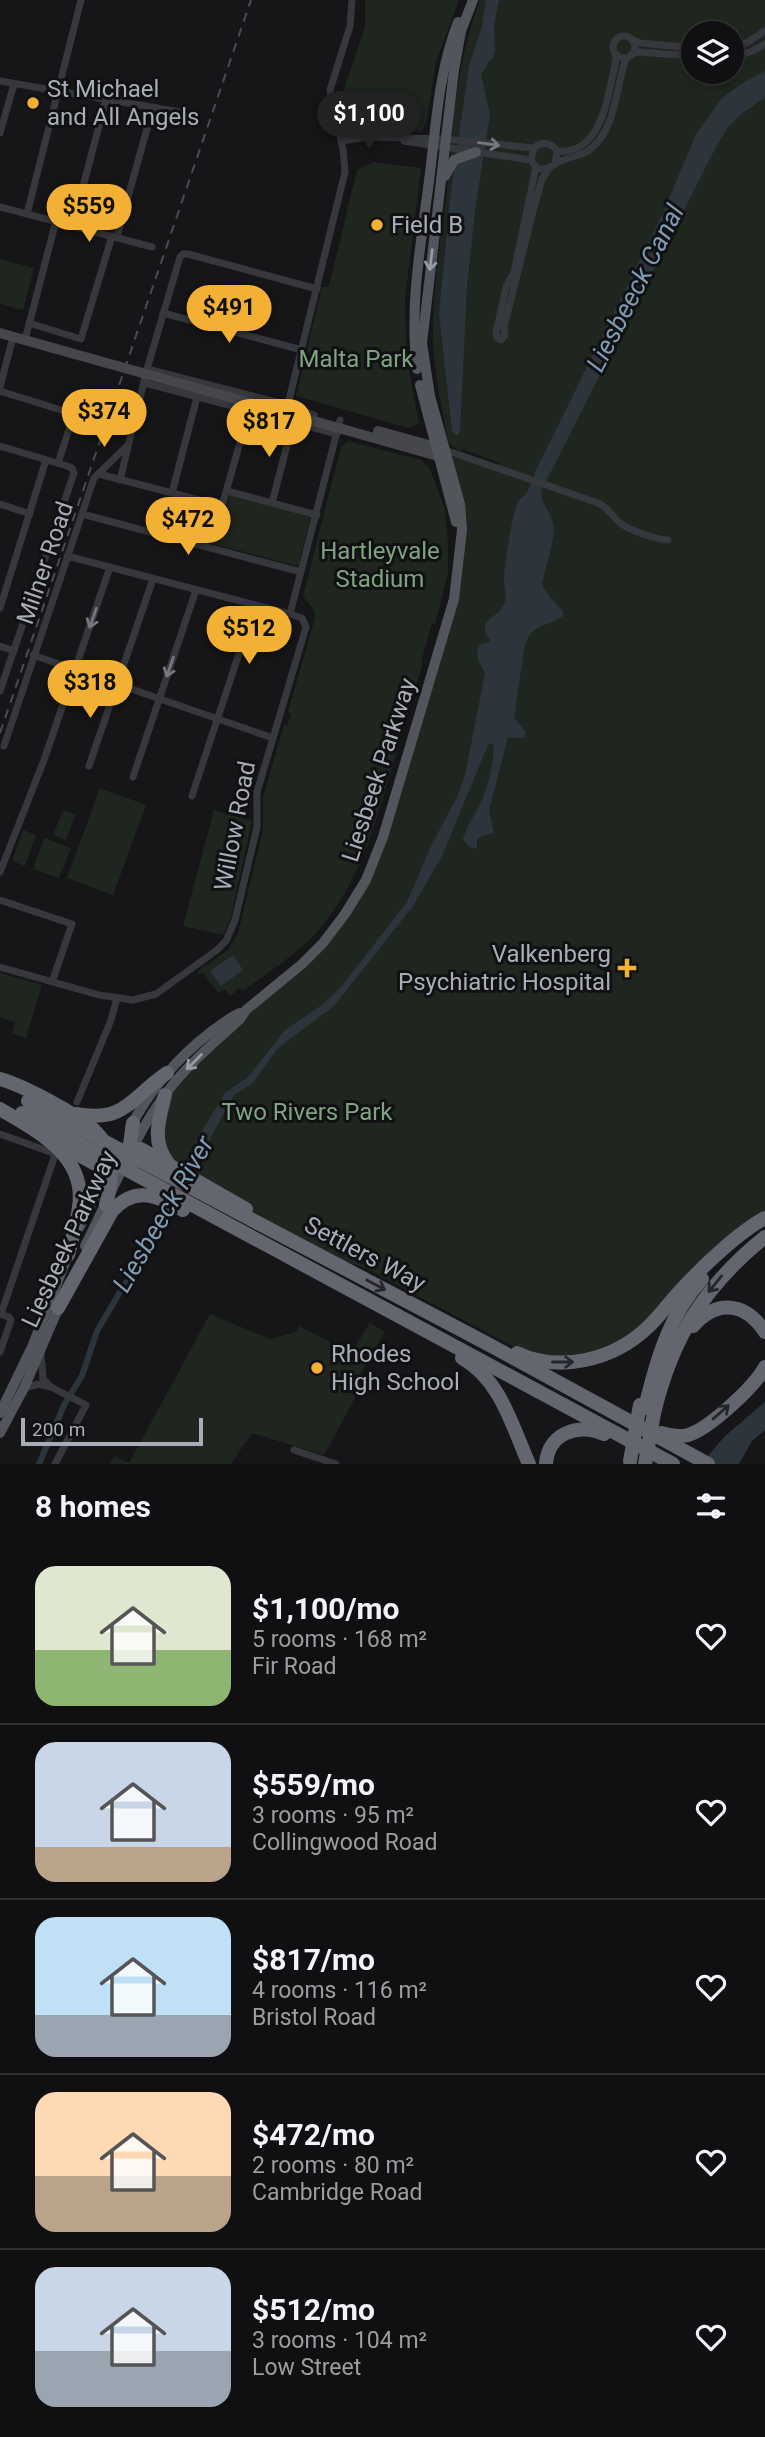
<!DOCTYPE html>
<html lang="en">
<head>
<meta charset="utf-8">
<style>
	body { margin:0; font-family:Roboto,sans-serif; background:#19191b; color:#f1f3f6; height:100vh; display:flex; flex-direction:column; font-size:26px; white-space:nowrap }
	* { box-sizing:border-box; margin:0 }
	p { font-size:23px; color:#9c9d9f }
	.icon { flex:none; width:38px; height:38px; fill:none; stroke:currentColor; stroke-width:2; stroke-linecap:round; stroke-linejoin:round }
	.map { position:relative; height:1464px; overflow:hidden }
	.sheet { display:flex; flex-direction:column; background:#101012; flex:1 }
	.sheet>* { flex:none }
	.fabs { position:absolute; left:681px; top:21px; display:grid; gap:14px }
	.fabs a { display:grid; place-items:center; width:63px; height:63px; border-radius:50%; background:#101012; box-shadow:0 4px 10px #0003,0 0 0 2px #303032; font-size:35px }
	.scale { position:absolute; left:21px; bottom:18px; width:182px; box-sizing:border-box; padding-left:7px; border:4px solid #a8adb8; border-top:0; font-size:19px; line-height:24px; white-space:nowrap; color:#a8adb8; -webkit-text-stroke:5px #111113; paint-order:stroke }
	.price { position:absolute; translate:-50% -60px; padding:0 16px; border-radius:24px; background:#f2b134; color:#111; font-size:23px; line-height:46px; filter:drop-shadow(0 2px 4px #0008) }
	.price::after { content:''; position:absolute; left:50%; top:42px; width:21px; height:16px; margin-left:-10px; background:inherit; clip-path:polygon(0 0,100% 0,50% 100%) }
	.price.selected { background:#222; color:#fff }
	ul { padding:0; list-style:none }
	li { display:flex; align-items:center; gap:21px; height:175px; padding:0 35px }
	li+li { border-top:2px solid #303032 }
	li span { display:grid; place-items:center; flex:none; width:196px; height:140px; border-radius:21px; color:#555 }
	li>.icon { margin-inline-start:auto }
	span .icon { width:84px; height:84px; fill:#fffc; stroke-width:1 }
	li b { font-size:30px }
	h2 { display:flex; justify-content:space-between; align-items:center; height:84px; padding:0 35px; font-size:30px }
	.map>svg:first-child { display:block }
	.green { fill:#1e261f; fill-rule:evenodd }
	.water { fill:#2c353c }
	.lines { fill:none; stroke-linecap:round; stroke-linejoin:round }
	.canal { stroke:#2c353c; stroke-width:6 }
	.minor { stroke:#37383d; stroke-width:7 }
	.secondary { stroke:#45474d; stroke-width:10 }
	.primary { stroke:#53555c; stroke-width:10 }
	.motorway { stroke:#63666e; stroke-width:14 }
	.rail { stroke:#4a4c52; stroke-width:2; stroke-dasharray:9 7; stroke-linecap:butt }
	.secondary-bridge { stroke:#45474d; stroke-width:10 }
	.motorway-bridge { stroke:#63666e; stroke-width:14 }
	.oneway { stroke:#757881 }
	.oneway2 { stroke:#979ba6 }
	.oneway3 { stroke:#26262a }
	.poi-dot { fill:#f2b134; stroke:#111113; stroke-width:2.5 }
	.labels { text-anchor:middle; dominant-baseline:central; stroke-width:6; stroke-linejoin:round; paint-order:stroke }
	.poi-label { font-size:24px; fill:#a8adb8; stroke:#111113; text-anchor:start }
	.park-label { font-size:24px; fill:#7fa381; stroke:#111113 }
	.street-label { font-size:24px; fill:#a8adb8; stroke:#111113 }
	.water-label { font-size:26px; font-style:italic; fill:#7f9bb3; stroke:#111113 }
</style>
</head>
<body>
<div class="map">
<svg width="765" height="1464" viewBox="0 0 765 1464">
	<rect width="100%" height="100%" fill="#161618"/>
	<g class="green">
		<polygon points="365,0 459,0 436,62 426,125 420,132 349,130 343,92 365,27"/>
		<path d="M 480,0 L 765,0 L 765,1211 L 710,1255 L 644,1325 L 603,1351 L 556,1357 L 516,1348 L 363,1267 L 315,1253 L 162,1155 L 165,1095 L 302,964 L 366,880 L 444,635 L 460,540 L 448,458 L 461,457 L 497,469 L 500,463 L 463,449 L 461,453 L 448,442 C 442,407 433,371 433,336 C 432,277 445,220 450,161 C 454,105 460,53 480,0 ZM 693,33 L 732,33 L 732,72 L 693,72 Z"/>
		<polygon points="373,162 421,168 405,299 407,360 419,423 409,428 296,396 322,287 328,287 330,282 357,170"/>
		<polygon points="0,259 34,268 23,310 0,304"/>
		<polygon points="252,416 287,426 282,444 247,435"/>
		<path d="M 348,441 L 421,460 L 430,469 L 445,509 L 448,544 L 448,573 L 435,624 L 432,623 L 422,659 L 422,666 C 411,702 401,738 390,774 C 373,832 358,885 317,932 C 296,955 267,973 243,991 L 240,988 L 230,996 L 225,989 L 218,993 L 203,972 L 197,976 L 198,971 L 228,950 L 238,933 L 263,830 L 263,797 L 284,725 L 287,726 L 291,714 L 288,712 L 315,618 L 314,611 L 303,596 L 341,447 Z"/>
		<polygon points="230,495 311,516 298,566 206,542 215,509 226,512"/>
		<polygon points="100,788 146,805 113,895 67,878"/>
		<polygon points="63,810 76,814 66,840 53,835"/>
		<polygon points="214,810 252,821 230,920 223,935 183,926"/>
		<polygon points="23,830 36,835 25,866 12,861"/>
		<polygon points="44,838 71,848 59,878 33,869"/>
		<polygon points="0,973 42,985 26,1038 12,1033 15,1022 0,1017"/>
		<polygon points="210,1314 270,1339 296,1332 299,1326 351,1353 370,1323 385,1332 350,1391 356,1396 324,1455 252,1433 231,1464 110,1464 114,1456 129,1463"/>
	</g>
	<g class="water">
		<polygon points="486,0 499,0 494,26 495,51 492,60 487,63 487,67 481,74 490,115 476,203 467,286 460,432 457,436 452,431 439,313 451,191 469,66 482,26"/>
		<path d="M 765,71 L 765,97 L 739,116 L 728,127 L 716,147 L 541,491 C 541,503 550,512 553,523 C 556,539 545,568 542,584 C 545,594 557,603 563,612 L 563,616 C 545,628 534,622 525,644 L 514,717 L 526,733 L 524,738 L 508,737 L 489,811 L 494,833 L 481,836 L 477,840 L 477,849 L 469,847 L 463,839 C 467,825 475,815 481,802 C 489,786 493,763 494,746 L 491,743 L 488,745 L 442,856 L 413,906 L 334,1006 L 278,1048 L 253,1083 L 234,1095 L 206,1146 L 199,1151 L 195,1143 L 225,1093 L 248,1077 L 285,1030 L 322,1005 L 341,987 L 407,902 L 430,848 L 457,797 L 465,775 L 485,673 C 479,662 474,656 480,644 L 489,642 L 490,639 C 473,621 502,617 505,601 C 507,594 504,586 504,579 C 505,562 511,521 517,504 C 519,499 524,497 527,492 C 531,486 533,478 535,472 L 663,213 L 696,134 L 722,98 L 741,84 Z"/>
		<polygon points="233,955 243,970 221,986 210,971"/>
		<polygon points="765,1402 765,1430 752,1441 739,1464 701,1464 725,1436"/>
	</g>
	<g class="lines">
		<g class="canal">
			<polyline points="187,1173 199,1151"/>
			<polyline points="39,1464 65,1403 82,1376 97,1331 123,1287 135,1271 170,1204"/>
		</g>
		<g class="minor">
			<circle cx="624" cy="47" r="11"/>
			<polyline points="633,40 640,43 693,48"/>
			<polyline points="732,48 748,42 765,31"/>
			<polyline points="632,54 639,52 693,56"/>
			<polyline points="732,57 750,52 765,44"/>
			<polyline points="0,81 197,115"/>
			<polyline points="0,133 14,84"/>
			<polyline points="341,141 367,137 445,139 534,148"/>
			<polyline points="404,141 531,160"/>
			<path d="M 557,151 C 593,155 604,116 610,88 C 612,77 616,66 616,55"/>
			<path d="M 555,164 L 557,151 C 551,142 542,141 534,148 L 531,160 C 539,174 547,169 557,163 C 567,157 578,157 588,151 C 617,130 615,89 626,58"/>
			<polyline points="536,167 514,272 506,287 496,333 497,338 501,340 505,335 504,327 535,204 542,179 549,169"/>
			<polyline points="0,207 152,247"/>
			<polyline points="27,214 81,0"/>
			<polyline points="73,225 106,99"/>
			<polyline points="117,237 153,107"/>
			<polyline points="163,313 302,350"/>
			<polyline points="29,323 81,339 112,236"/>
			<polyline points="25,340 56,221"/>
			<polyline points="147,369 288,405 314,415"/>
			<polyline points="145,383 337,434"/>
			<polyline points="0,387 13,337"/>
			<polyline points="0,391 74,414 58,463"/>
			<polyline points="286,412 345,172 343,149 330,90 350,26 352,0"/>
			<polyline points="0,446 67,466 72,468 74,473 0,691"/>
			<path d="M 445,450 L 598,503 C 608,508 611,515 619,522 C 630,531 655,539 668,540"/>
			<polyline points="99,474 222,506 249,411"/>
			<polyline points="120,480 147,369 180,257 183,254 188,254 317,289"/>
			<polyline points="227,491 317,515"/>
			<polyline points="172,493 197,397"/>
			<polyline points="272,503 293,422"/>
			<polyline points="0,504 30,514"/>
			<polyline points="82,514 301,572"/>
			<polyline points="0,608 46,460"/>
			<polyline points="290,614 340,420"/>
			<polyline points="0,646 14,651"/>
			<polyline points="33,655 273,738"/>
			<polyline points="4,746 94,478 128,445"/>
			<polyline points="89,766 153,579"/>
			<polyline points="133,777 196,590"/>
			<polyline points="192,796 255,605"/>
			<polyline points="0,872 44,760 110,567"/>
			<polyline points="0,900 72,924 52,982"/>
			<polyline points="0,967 99,995 133,1000 156,994 217,950 226,941 235,920 257,827 257,792 306,627 302,618 290,614 67,556"/>
			<polyline points="77,1102 111,1020 117,998"/>
			<polyline points="0,1134 53,1153 54,1158 1,1314"/>
			<polyline points="0,1314 9,1317 11,1320 0,1352"/>
			<polyline points="41,1353 43,1379 51,1387 86,1405 55,1464"/>
			<polyline points="24,1388 39,1384 51,1387"/>
			<polyline points="294,1450 336,1464"/>
		</g>
		<g class="secondary">
			<polyline points="0,333 53,348"/>
			<polyline points="250,403 445,458"/>
			<polyline points="378,431 443,449"/>
		</g>
		<g class="primary">
			<polyline points="445,176 454,160 476,152"/>
			<path d="M 417,369 C 409,306 421,244 429,181 C 436,127 438,73 458,22"/>
			<polyline points="420,385 456,522"/>
			<path d="M 130,1128 C 150,1089 177,1058 212,1031 C 221,1025 230,1017 240,1013"/>
			<polyline points="79,1228 108,1171"/>
			<path d="M 85,1246 C 110,1197 134,1135 167,1092 C 188,1064 215,1042 240,1019 L 246,1010 L 302,964 L 323,943 L 345,914 L 366,880 L 383,837 L 454,599 L 462,530 L 460,504 L 430,396 L 422,343 L 454,70 L 461,31 L 473,0"/>
			<polyline points="0,1413 32,1347 70,1250"/>
			<polyline points="0,1433 24,1388 61,1302"/>
		</g>
		<g class="motorway">
			<path d="M 0,1079 C 20,1085 37,1094 55,1104 C 105,1131 120,1148 106,1205"/>
			<path d="M 165,1095 C 159,1120 151,1141 168,1163"/>
			<path d="M 0,1109 C 37,1131 87,1156 79,1207 C 77,1223 72,1239 68,1255"/>
			<path d="M 76,1114 C 126,1123 131,1097 167,1073"/>
			<polyline points="133,1123 130,1144 135,1161"/>
			<polyline points="61,1145 101,1167 107,1168 117,1162"/>
			<polyline points="120,1158 141,1149 246,1209"/>
			<polyline points="174,1195 673,1464"/>
			<polyline points="258,1223 486,1343 708,1464"/>
			<path d="M 58,1308 L 112,1211 C 136,1185 157,1196 183,1210"/>
			<path d="M 693,1326 C 717,1299 745,1302 765,1332"/>
			<path d="M 517,1353 C 560,1373 613,1360 647,1328 C 660,1316 670,1301 683,1288 C 703,1266 739,1232 765,1218"/>
			<path d="M 462,1358 C 501,1380 512,1426 529,1464"/>
			<path d="M 645,1408 C 656,1362 669,1315 702,1279"/>
			<path d="M 654,1413 C 672,1338 704,1286 765,1237"/>
			<path d="M 661,1433 C 670,1436 680,1437 688,1435 C 709,1429 755,1386 765,1367"/>
			<path d="M 546,1464 C 548,1433 578,1423 604,1434"/>
		</g>
		<polyline class="rail" points="0,733 251,0"/>
		<polyline class="secondary-bridge" points="53,348 250,403"/>
		<g class="motorway-bridge">
			<polyline points="28,1101 258,1223"/>
			<polyline points="22,1113 174,1195"/>
			<polyline points="630,1461 640,1405"/>
			<polyline points="645,1464 654,1413"/>
		</g>
	</g>
	<defs><path id="oneway-shaft" d="M-6 0H5M1.5-3L5.5 0L1.5 3" fill="none" stroke-width="1.6" stroke-linecap="round" stroke-linejoin="round" transform="scale(1.75)"/></defs>
	<g class="oneway">
		<use href="#oneway-shaft" transform="translate(489 144) rotate(7)"/>
		<use href="#oneway-shaft" transform="translate(93 618) rotate(109)"/>
		<use href="#oneway-shaft" transform="translate(170 667) rotate(109)"/>
	</g>
	<g class="oneway2">
		<use href="#oneway-shaft" transform="translate(431 260) rotate(97)"/>
		<use href="#oneway-shaft" transform="translate(194 1062) rotate(135)"/>
	</g>
	<g class="oneway3">
		<use href="#oneway-shaft" transform="translate(715 1284) rotate(129)"/>
		<use href="#oneway-shaft" transform="translate(376 1285) rotate(28)"/>
		<use href="#oneway-shaft" transform="translate(563 1362)"/>
		<use href="#oneway-shaft" transform="translate(721 1412) rotate(-41)"/>
	</g>
	<g class="poi-dot">
		<circle cx="33" cy="103" r="7"/>
		<circle cx="377" cy="225" r="7"/>
		<path d="M623.5 957.5h7v7h7v7h-7v7h-7v-7h-7v-7h7z"/>
		<circle cx="317" cy="1368" r="7"/>
	</g>
	<g class="labels">
		<g class="poi-label">
			<text x="47" y="89">St Michael<tspan x="47" dy="28">and All Angels</tspan></text>
			<text x="391" y="225">Field B</text>
			<text x="611" y="954" text-anchor="end">Valkenberg<tspan x="611" dy="28">Psychiatric Hospital</tspan></text>
			<text x="331" y="1354">Rhodes<tspan x="331" dy="28">High School</tspan></text>
		</g>
		<g class="park-label">
			<text x="356" y="359">Malta Park</text>
			<text x="380" y="551">Hartleyvale<tspan x="380" dy="28">Stadium</tspan></text>
			<text x="307" y="1112">Two Rivers Park</text>
		</g>
		<g class="street-label">
			<text transform="translate(45 563) rotate(-71)">Milner Road</text>
			<text transform="translate(379 770) rotate(-72)">Liesbeek Parkway</text>
			<text transform="translate(235 826) rotate(-79)">Willow Road</text>
			<text transform="translate(69 1239) rotate(-65)">Liesbeek Parkway</text>
			<text transform="translate(365 1254) rotate(28)">Settlers Way</text>
		</g>
		<g class="water-label">
			<text transform="translate(635 288) rotate(-63)">Liesbeeck Canal</text>
			<text transform="translate(163 1214) rotate(-60)">Liesbeeck River</text>
		</g>
	</g>
</svg>
<div class="fabs">
<a><svg class="icon" aria-label="layers" viewBox="0 0 24 24"><path d="M12 4l9 5-9 5-9-5zM3 14l9 5 9-5"/></svg></a>
</div>
<div class="scale">200 m</div>
<b class="price selected" style="left:369px;top:151px">$1,100</b>
<b class="price" style="left:89px;top:244px">$559</b>
<b class="price" style="left:229px;top:345px">$491</b>
<b class="price" style="left:104px;top:449px">$374</b>
<b class="price" style="left:269px;top:459px">$817</b>
<b class="price" style="left:188px;top:557px">$472</b>
<b class="price" style="left:249px;top:666px">$512</b>
<b class="price" style="left:90px;top:720px">$318</b>
</div>
<section class="sheet">
<h2>8 homes<svg class="icon" aria-label="filters" viewBox="0 0 24 24"><path d="M4 7h16M4 17h16"/><circle cx="9" cy="7" r="2"/><circle cx="15" cy="17" r="2"/></svg></h2>
<ul>
<li><span style="background:linear-gradient(#dfe7d0 60%,#8fb573 0)"><svg class="icon" aria-label="home" viewBox="0 0 24 24"><path d="M3 11l9-7 9 7M6 9v11h12V9"/></svg></span><div><b>$1,100/mo</b><p>5 rooms · 168 m²</p><p>Fir Road</p></div><svg class="icon" aria-label="heart" viewBox="0 0 24 24"><path d="M12 20l-8-8c-3-5 5-10 8-4 3-6 11-1 8 4z"/></svg></li>
<li><span style="background:linear-gradient(#c9d6e8 75%,#b9a48a 0)"><svg class="icon" aria-label="home" viewBox="0 0 24 24"><path d="M3 11l9-7 9 7M6 9v11h12V9"/></svg></span><div><b>$559/mo</b><p>3 rooms · 95 m²</p><p>Collingwood Road</p></div><svg class="icon" aria-label="heart" viewBox="0 0 24 24"><path d="M12 20l-8-8c-3-5 5-10 8-4 3-6 11-1 8 4z"/></svg></li>
<li><span style="background:linear-gradient(#bfe0f5 70%,#9aa5b1 0)"><svg class="icon" aria-label="home" viewBox="0 0 24 24"><path d="M3 11l9-7 9 7M6 9v11h12V9"/></svg></span><div><b>$817/mo</b><p>4 rooms · 116 m²</p><p>Bristol Road</p></div><svg class="icon" aria-label="heart" viewBox="0 0 24 24"><path d="M12 20l-8-8c-3-5 5-10 8-4 3-6 11-1 8 4z"/></svg></li>
<li><span style="background:linear-gradient(#ffd9b3 60%,#b9a48a 0)"><svg class="icon" aria-label="home" viewBox="0 0 24 24"><path d="M3 11l9-7 9 7M6 9v11h12V9"/></svg></span><div><b>$472/mo</b><p>2 rooms · 80 m²</p><p>Cambridge Road</p></div><svg class="icon" aria-label="heart" viewBox="0 0 24 24"><path d="M12 20l-8-8c-3-5 5-10 8-4 3-6 11-1 8 4z"/></svg></li>
<li><span style="background:linear-gradient(#c9d6e8 60%,#9aa5b1 0)"><svg class="icon" aria-label="home" viewBox="0 0 24 24"><path d="M3 11l9-7 9 7M6 9v11h12V9"/></svg></span><div><b>$512/mo</b><p>3 rooms · 104 m²</p><p>Low Street</p></div><svg class="icon" aria-label="heart" viewBox="0 0 24 24"><path d="M12 20l-8-8c-3-5 5-10 8-4 3-6 11-1 8 4z"/></svg></li>
</ul>
</section>
</body>
</html>
